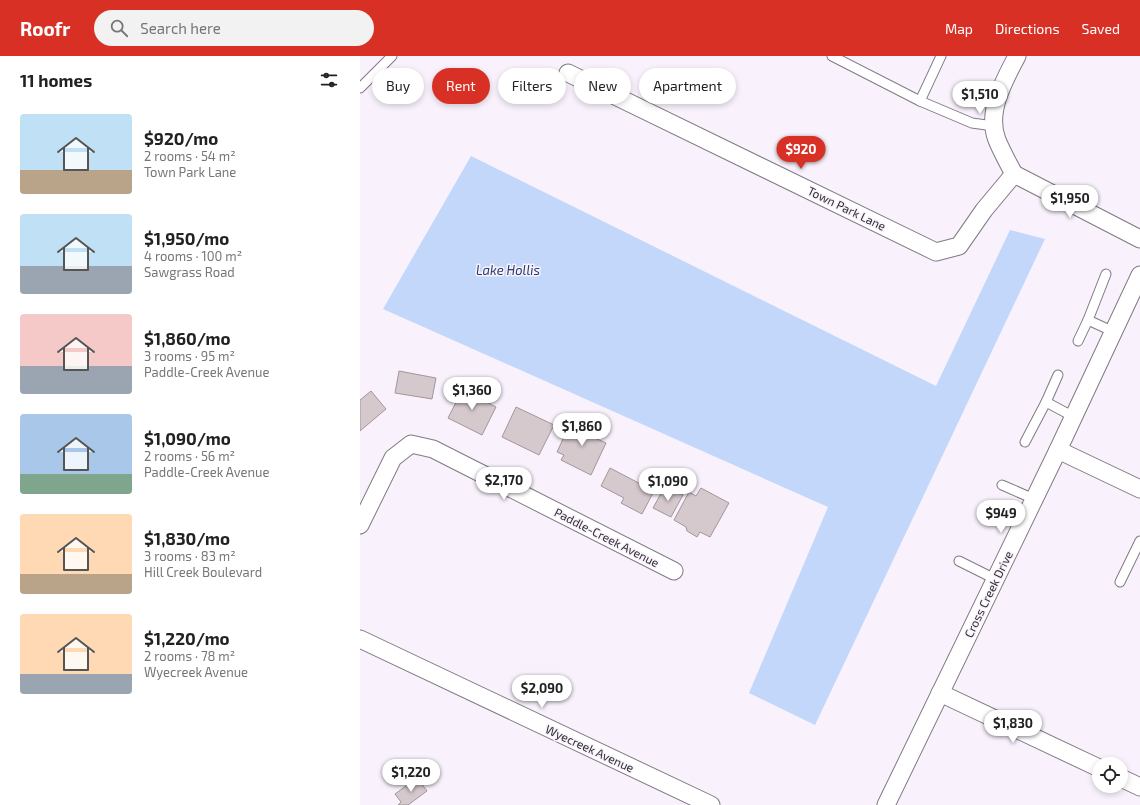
<!DOCTYPE html>
<html lang="en">
<head>
<meta charset="utf-8">
<style>
	body { margin:0; font-family:"Exo 2",sans-serif; background:#f2f2f2; color:#222; height:100vh; display:flex; flex-direction:column; font-size:15px; white-space:nowrap }
	* { box-sizing:border-box; margin:0 }
	p { font-size:13px; color:#767676 }
	.icon { flex:none; width:22px; height:22px; fill:none; stroke:currentColor; stroke-width:2; stroke-linecap:round; stroke-linejoin:round }
	.map { position:relative; flex:1; overflow:hidden }
	.panel { display:flex; flex-direction:column; background:#fff; width:360px }
	.panel>* { flex:none }
	.banner { position:absolute; left:12px; top:12px; width:380px; height:36px; display:flex; gap:8px }
	.fabs { position:absolute; left:732px; top:701px; display:grid; gap:8px }
	.fabs a { display:grid; place-items:center; width:36px; height:36px; border-radius:50%; background:#fff; box-shadow:0 2px 6px #0003; font-size:20px }
	.price { position:absolute; translate:-50% -34px; padding:0 9px; border-radius:14px; background:#fff; color:#222; font-size:13px; line-height:26px; filter:drop-shadow(0 1px 2px #0008) }
	.price::after { content:''; position:absolute; left:50%; top:24px; width:12px; height:9px; margin-left:-6px; background:inherit; clip-path:polygon(0 0,100% 0,50% 100%) }
	.price.active { background:#d93025; color:#fff }
	ul { padding:0; list-style:none }
	li { display:flex; align-items:center; gap:12px; height:100px; padding:0 20px }
	li span { display:grid; place-items:center; flex:none; width:112px; height:80px; border-radius:4px; color:#555 }
	li>.icon { margin-inline-start:auto }
	span .icon { width:48px; height:48px; fill:#fffc; stroke-width:1 }
	li b { font-size:17px }
	h2 { display:flex; justify-content:space-between; align-items:center; height:48px; padding:0 20px; font-size:17px }
	.pill { padding:0 14px; border-radius:18px; background:#fff; box-shadow:0 2px 6px #0003; font-size:14px; line-height:36px }
	.pill.active { background:#d93025; color:#fff }
	header { display:flex; align-items:center; gap:24px; box-sizing:border-box; height:56px; padding:0 20px; background:#d93025; color:#fff }
	header strong { font-size:19px }
	nav { display:flex; gap:22px; margin-inline-start:auto; font-size:14px }
	.search { width:280px; height:36px; background:#f2f2f2; display:flex; align-items:center; gap:10px; box-sizing:border-box; padding:0 14px; border-radius:22px; color:#767676; font-size:15px }
	main { display:flex; flex:1; min-height:0 }
	.map>svg:first-child { display:block }
	.water { fill:#c3d7fa }
	.building { fill:#d6c9cd; stroke:#a3969a }
	.lines { fill:none; stroke-linecap:round; stroke-linejoin:round }
	.lane-casing { stroke:#807a83; stroke-width:11 }
	.street-casing { stroke:#807a83; stroke-width:19 }
	.lane { stroke:#fff; stroke-width:9 }
	.street { stroke:#fff; stroke-width:17 }
	.labels { text-anchor:middle; dominant-baseline:central; stroke-width:3; stroke-linejoin:round; paint-order:stroke }
	.street-label { font-size:12px; fill:#312f33; stroke:#f9f2fd }
	.water-label { font-size:13px; font-style:italic; fill:#253d69; stroke:#f9f2fd }
</style>
</head>
<body>
<header>
<strong>Roofr</strong>
<div class="search"><svg class="icon" aria-label="search" viewBox="0 0 24 24"><circle cx="10" cy="10" r="6"/><path d="M15 15l6 6"/></svg>Search here</div>
<nav><a>Map</a><a>Directions</a><a>Saved</a></nav>
</header>
<main>
<section class="panel">
<h2>11 homes<svg class="icon" aria-label="filters" viewBox="0 0 24 24"><path d="M4 7h16M4 17h16"/><circle cx="9" cy="7" r="2"/><circle cx="15" cy="17" r="2"/></svg></h2>
<ul>
<li><span style="background:linear-gradient(#bfe0f5 70%,#b9a48a 0)"><svg class="icon" aria-label="home" viewBox="0 0 24 24"><path d="M3 11l9-7 9 7M6 9v11h12V9"/></svg></span><div><b>$920/mo</b><p>2 rooms · 54 m²</p><p>Town Park Lane</p></div></li>
<li><span style="background:linear-gradient(#bfe0f5 65%,#9aa5b1 0)"><svg class="icon" aria-label="home" viewBox="0 0 24 24"><path d="M3 11l9-7 9 7M6 9v11h12V9"/></svg></span><div><b>$1,950/mo</b><p>4 rooms · 100 m²</p><p>Sawgrass Road</p></div></li>
<li><span style="background:linear-gradient(#f6c9c9 65%,#9aa5b1 0)"><svg class="icon" aria-label="home" viewBox="0 0 24 24"><path d="M3 11l9-7 9 7M6 9v11h12V9"/></svg></span><div><b>$1,860/mo</b><p>3 rooms · 95 m²</p><p>Paddle-Creek Avenue</p></div></li>
<li><span style="background:linear-gradient(#a9c7e8 75%,#7fa58c 0)"><svg class="icon" aria-label="home" viewBox="0 0 24 24"><path d="M3 11l9-7 9 7M6 9v11h12V9"/></svg></span><div><b>$1,090/mo</b><p>2 rooms · 56 m²</p><p>Paddle-Creek Avenue</p></div></li>
<li><span style="background:linear-gradient(#ffd9b3 75%,#b9a48a 0)"><svg class="icon" aria-label="home" viewBox="0 0 24 24"><path d="M3 11l9-7 9 7M6 9v11h12V9"/></svg></span><div><b>$1,830/mo</b><p>3 rooms · 83 m²</p><p>Hill Creek Boulevard</p></div></li>
<li><span style="background:linear-gradient(#ffd9b3 75%,#9aa5b1 0)"><svg class="icon" aria-label="home" viewBox="0 0 24 24"><path d="M3 11l9-7 9 7M6 9v11h12V9"/></svg></span><div><b>$1,220/mo</b><p>2 rooms · 78 m²</p><p>Wyecreek Avenue</p></div></li>
</ul>
</section>
<div class="map">
<svg width="780" height="749" viewBox="0 0 780 749">
	<rect width="100%" height="100%" fill="#f9f2fd"/>
	<polygon class="water" points="111,100 576,330 650,174 685,183 455,669 389,637 468,451 23,253"/>
	<g class="building">
		<polygon points="39,315 76,322 72,343 35,337"/>
		<polygon points="105,329 116,334 113,339 136,351 122,379 88,362"/>
		<polygon points="11,335 26,353 0,375 0,344"/>
		<polygon points="156,351 194,369 179,399 142,381"/>
		<polygon points="219,362 240,372 235,382 246,387 231,419 201,404 204,399 197,396 209,370 214,372"/>
		<polygon points="250,412 294,435 282,458 261,447 264,442 241,430"/>
		<polygon points="305,430 323,439 311,461 293,452"/>
		<polygon points="341,432 369,447 350,481 340,476 337,481 327,475 326,471 314,464 329,436 336,440"/>
		<polygon points="57,722 67,735 48,749 38,749 41,746 35,738"/>
	</g>
	<g class="lines">
		<defs>
			<g id="lane">
				<polyline points="472,0 560,45 581,0"/>
				<polyline points="0,32 32,0"/>
				<polyline points="560,45 612,67 634,70"/>
				<polyline points="746,218 728,264 754,276"/>
				<polyline points="718,285 728,264"/>
				<polyline points="698,319 686,346 714,361"/>
				<polyline points="665,386 686,346"/>
				<polyline points="642,429 674,443"/>
				<polyline points="599,505 635,523"/>
				<polyline points="760,526 780,485"/>
			</g>
			<g id="street">
				<polyline points="208,17 576,196 599,190 624,154 654,118"/>
				<polyline points="654,118 780,183"/>
				<path d="M 654,118 C 648,107 642,96 637,84 C 626,56 644,25 657,0"/>
				<polyline points="698,394 780,433"/>
				<polyline points="0,469 33,402 51,388 73,393 314,515"/>
				<polyline points="0,583 351,749"/>
				<polyline points="580,637 739,712"/>
				<polyline points="761,722 780,731"/>
				<polyline points="526,749 698,394 780,219"/>
			</g>
		</defs>
		<use href="#lane" class="lane-casing"/>
		<use href="#street" class="street-casing"/>
		<use href="#lane" class="lane"/>
		<use href="#street" class="street"/>
	</g>
	<g class="labels">
		<g class="street-label">
			<text transform="translate(487 152) rotate(26)">Town Park Lane</text>
			<text transform="translate(247 481) rotate(27)">Paddle-Creek Avenue</text>
			<text transform="translate(628 538) rotate(-64)">Cross Creek Drive</text>
			<text transform="translate(230 692) rotate(25)">Wyecreek Avenue</text>
		</g>
		<g class="water-label">
			<text x="148" y="214">Lake Hollis</text>
		</g>
	</g>
</svg>
<div class="fabs">
<a><svg class="icon" aria-label="locate" viewBox="0 0 24 24"><circle cx="12" cy="12" r="6"/><path d="M12 2v4M12 18v4M2 12h4M18 12h4"/></svg></a>
</div>
<b class="price" style="left:620px;top:59px">$1,510</b>
<b class="price active" style="left:441px;top:114px">$920</b>
<b class="price" style="left:710px;top:163px">$1,950</b>
<b class="price" style="left:112px;top:355px">$1,360</b>
<b class="price" style="left:222px;top:391px">$1,860</b>
<b class="price" style="left:144px;top:445px">$2,170</b>
<b class="price" style="left:308px;top:446px">$1,090</b>
<b class="price" style="left:641px;top:478px">$949</b>
<b class="price" style="left:182px;top:653px">$2,090</b>
<b class="price" style="left:653px;top:688px">$1,830</b>
<b class="price" style="left:51px;top:737px">$1,220</b>
<div class="banner">
<a class="pill">Buy</a>
<a class="pill active">Rent</a>
<a class="pill">Filters</a>
<a class="pill">New</a>
<a class="pill">Apartment</a>
</div>
</div>
</main>
</body>
</html>
